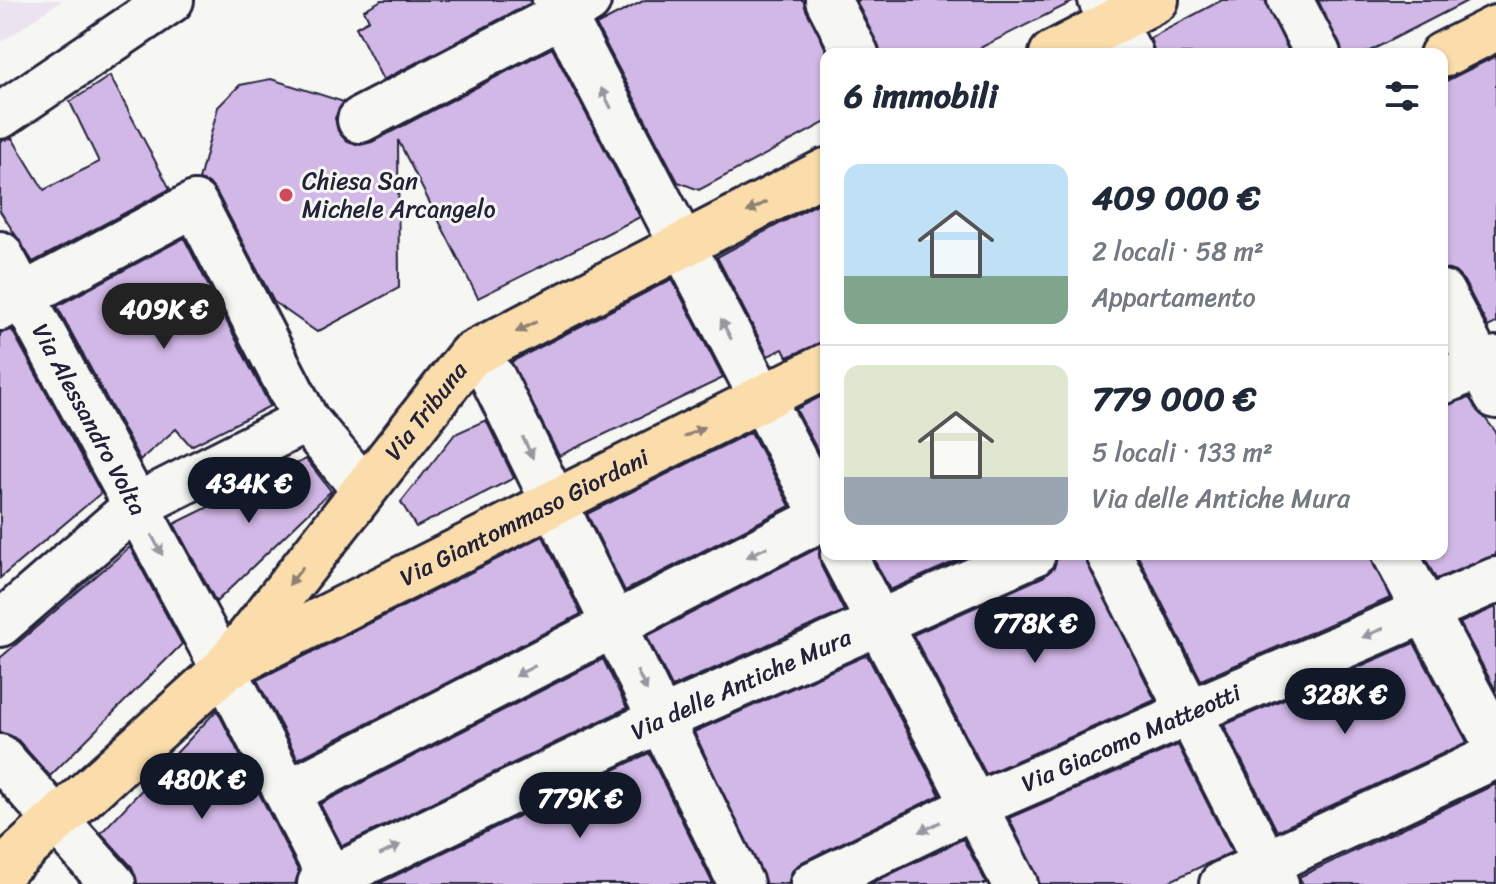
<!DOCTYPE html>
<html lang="it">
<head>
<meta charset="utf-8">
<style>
	body { margin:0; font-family:Sriracha,sans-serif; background:#f2f2f3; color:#1f2937; height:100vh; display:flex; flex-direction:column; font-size:30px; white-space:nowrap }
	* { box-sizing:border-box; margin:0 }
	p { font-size:26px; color:#747a83 }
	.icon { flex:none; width:44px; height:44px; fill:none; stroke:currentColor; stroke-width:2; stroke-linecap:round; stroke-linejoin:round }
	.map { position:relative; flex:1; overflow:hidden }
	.details { position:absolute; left:820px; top:48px; width:628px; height:512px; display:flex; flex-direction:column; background:#fff; border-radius:16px; box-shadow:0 2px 6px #0004 }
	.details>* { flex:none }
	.price { position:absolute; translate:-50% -68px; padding:0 18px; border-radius:28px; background:#111827; color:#fff; font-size:26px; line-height:52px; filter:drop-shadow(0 2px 4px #0008) }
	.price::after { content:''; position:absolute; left:50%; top:48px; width:24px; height:18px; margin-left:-12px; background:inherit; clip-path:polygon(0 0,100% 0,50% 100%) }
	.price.active { background:#222; color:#fff }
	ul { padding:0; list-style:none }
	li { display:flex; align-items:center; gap:24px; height:200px; padding:0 24px }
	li+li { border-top:2px solid #e0e1e3 }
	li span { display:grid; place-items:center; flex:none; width:224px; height:160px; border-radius:16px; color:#555 }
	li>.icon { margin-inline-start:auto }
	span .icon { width:96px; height:96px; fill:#fffc; stroke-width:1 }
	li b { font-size:34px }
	h2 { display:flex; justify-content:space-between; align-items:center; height:96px; padding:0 24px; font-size:34px }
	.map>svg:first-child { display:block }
	.built { fill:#ebe3ef }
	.building { fill:#d2b8e7; stroke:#22223b; stroke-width:2 }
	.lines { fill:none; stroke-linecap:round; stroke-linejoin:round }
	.minor-casing { stroke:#22223b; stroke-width:50 }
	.major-casing { stroke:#22223b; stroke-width:50 }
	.minor { stroke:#f6f6f2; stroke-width:44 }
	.major { stroke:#faddab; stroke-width:44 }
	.oneway { fill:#9797a0 }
	.oneway2 { fill:#8e8073 }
	.poi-dot { fill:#d1495b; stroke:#f6f6f2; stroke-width:3 }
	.labels { text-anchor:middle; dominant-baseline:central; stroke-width:6; stroke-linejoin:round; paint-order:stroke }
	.poi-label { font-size:24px; fill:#22223b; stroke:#f6f6f2; text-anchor:start }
	.street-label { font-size:24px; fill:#22223b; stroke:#f6f6f2 }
</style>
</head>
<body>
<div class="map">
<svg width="1496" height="884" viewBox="0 0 1496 884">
	<rect width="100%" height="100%" fill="#f6f6f2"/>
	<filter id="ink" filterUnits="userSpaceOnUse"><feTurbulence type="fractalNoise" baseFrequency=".0125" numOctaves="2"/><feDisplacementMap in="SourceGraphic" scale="16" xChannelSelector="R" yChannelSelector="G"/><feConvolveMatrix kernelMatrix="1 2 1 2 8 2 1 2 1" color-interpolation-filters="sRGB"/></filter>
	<g filter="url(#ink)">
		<polygon class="built" points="0,0 62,0 0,43"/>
		<g class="building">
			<polygon points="382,0 530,0 531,3 383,80 356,27 369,20 364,10"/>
			<polygon points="645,0 803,0 828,54 826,122 699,190 678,182 596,25"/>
			<polygon points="856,0 1076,0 968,54 881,54"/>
			<polygon points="1222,0 1265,0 1290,54 1155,54 1150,38"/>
			<polygon points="1318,0 1469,0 1364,54 1343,54"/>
			<polygon points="552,48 640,217 478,298 398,140 399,288 317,332 274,302 217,193 209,183 199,180 218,107 240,85 271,79 344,102 335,118 338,131 346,141 360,145 372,142"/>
			<polygon points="1496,56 1496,323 1488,327 1464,281 1455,272 1442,268 1442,83"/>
			<polygon points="110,76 170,189 33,262 0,211 0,141 12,138 44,190 99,162 70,102"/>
			<polygon points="826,199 826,341 787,357 783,349 768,356 717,257"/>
			<polygon points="184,238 270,406 191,446 176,429 140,460 57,306"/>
			<polygon points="672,279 723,378 559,456 511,362"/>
			<polygon points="12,330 101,493 0,578 0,333"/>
			<polygon points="826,394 826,467 796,409"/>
			<polygon points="1469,398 1496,432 1496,555 1436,579 1423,554 1442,554 1442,406"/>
			<polygon points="486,420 514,478 416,527 401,502 455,434"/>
			<polygon points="751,432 790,506 625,591 587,514"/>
			<polygon points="306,459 331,491 216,602 174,524"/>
			<polygon points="543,536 581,614 298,759 257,680"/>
			<polygon points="130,547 182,644 50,776 18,740 0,733 0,658"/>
			<polygon points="820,547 821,566 844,611 672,687 647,636"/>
			<polygon points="871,554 972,554 890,590"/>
			<polygon points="1058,554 1084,554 1155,700 986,774 913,635 1043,577 1054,568"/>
			<polygon points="1137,554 1370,554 1390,598 1201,680"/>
			<polygon points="1496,607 1496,691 1460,623"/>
			<polygon points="1414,643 1467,742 1277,831 1224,725"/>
			<polygon points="867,655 940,795 802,862 792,871 788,884 766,884 694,732"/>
			<polygon points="603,659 627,708 342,846 320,804"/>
			<polygon points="217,710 299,872 295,884 137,884 132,867 101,833"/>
			<polygon points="1178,745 1232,852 1164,884 1040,884 1009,818"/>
			<polygon points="649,753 713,884 378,884"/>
			<polygon points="1496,784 1496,884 1303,884 1299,877"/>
			<polygon points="963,839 987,884 870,884"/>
		</g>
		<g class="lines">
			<defs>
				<g id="minor">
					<polyline points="555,0 826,521"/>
					<polyline points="828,0 856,54"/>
					<polyline points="1101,0 1130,54"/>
					<polyline points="1290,0 1318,54"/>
					<polyline points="0,116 171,0"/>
					<polyline points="360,120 588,1"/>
					<path id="s1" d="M 0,254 L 224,669 L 333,884"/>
					<polyline points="1442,293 1496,396"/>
					<polyline points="0,308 195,204 306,420 364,489"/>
					<polyline points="493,378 741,884"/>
					<polyline points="1442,382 1496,359"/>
					<polyline points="843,554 1015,884"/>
					<polyline points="1109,554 1276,884"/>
					<polyline points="1395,554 1496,744"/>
					<polyline points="0,624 136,506 306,420"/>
					<polyline points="0,757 113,884"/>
					<polyline points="287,793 826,516"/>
					<path id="s2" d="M 320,884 L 660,720 L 1033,554"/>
					<path id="s3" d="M 813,884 L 974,806 L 1496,580"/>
					<polyline points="1222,884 1496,756"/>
				</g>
				<g id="major">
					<polyline points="1052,54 1156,0"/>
					<polyline points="1442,55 1496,28"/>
					<path id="s4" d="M 233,664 L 826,366"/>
					<path id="s5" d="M 0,872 L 224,669 L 470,355 L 826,171"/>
				</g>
			</defs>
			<use href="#minor" class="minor-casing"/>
			<use href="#major" class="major-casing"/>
			<use href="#minor" class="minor"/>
			<use href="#major" class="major"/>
		</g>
		<defs><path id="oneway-solid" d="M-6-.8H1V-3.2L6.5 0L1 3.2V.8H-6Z" transform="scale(2)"/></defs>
		<g class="oneway">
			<use href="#oneway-solid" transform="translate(606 98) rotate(-117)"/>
			<use href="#oneway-solid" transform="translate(726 329) rotate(-117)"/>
			<use href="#oneway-solid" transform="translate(528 448) rotate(64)"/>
			<use href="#oneway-solid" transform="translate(157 545) rotate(62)"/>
			<use href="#oneway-solid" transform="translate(757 552) rotate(153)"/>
			<use href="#oneway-solid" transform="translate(1373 633) rotate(157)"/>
			<use href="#oneway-solid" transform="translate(525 671) rotate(153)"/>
			<use href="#oneway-solid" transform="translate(642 681) rotate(64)"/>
			<use href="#oneway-solid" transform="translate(930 827) rotate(154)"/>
			<use href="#oneway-solid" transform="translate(390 850) rotate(-26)"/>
		</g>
		<g class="oneway2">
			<use href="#oneway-solid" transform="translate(757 207) rotate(152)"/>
			<use href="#oneway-solid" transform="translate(526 327) rotate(153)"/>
			<use href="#oneway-solid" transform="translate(694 432) rotate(-27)"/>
			<use href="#oneway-solid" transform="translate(296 576) rotate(128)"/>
		</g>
	</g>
	<circle class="poi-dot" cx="286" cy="195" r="8"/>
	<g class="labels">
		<g class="poi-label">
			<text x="302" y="181">Chiesa San<tspan x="302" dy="28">Michele Arcangelo</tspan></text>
		</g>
		<g class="street-label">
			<text stroke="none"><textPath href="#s5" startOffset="630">Via Tribuna</textPath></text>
			<text stroke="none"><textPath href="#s1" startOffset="188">Via Alessandro Volta</textPath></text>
			<text stroke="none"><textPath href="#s4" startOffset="326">Via Giantommaso Giordani</textPath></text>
			<text stroke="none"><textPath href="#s2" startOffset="466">Via delle Antiche Mura</textPath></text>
			<text stroke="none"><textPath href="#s3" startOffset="350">Via Giacomo Matteotti</textPath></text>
		</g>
	</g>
</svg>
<b class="price active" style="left:164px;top:351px">409K €</b>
<b class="price" style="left:249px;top:525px">434K €</b>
<b class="price" style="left:1035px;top:665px">778K €</b>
<b class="price" style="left:1345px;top:736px">328K €</b>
<b class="price" style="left:202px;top:821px">480K €</b>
<b class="price" style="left:580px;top:840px">779K €</b>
<section class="details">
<h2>6 immobili<svg class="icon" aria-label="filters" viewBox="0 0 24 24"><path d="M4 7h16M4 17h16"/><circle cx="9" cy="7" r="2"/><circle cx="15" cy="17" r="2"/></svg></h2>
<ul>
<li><span style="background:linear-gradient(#bfe0f5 70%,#7fa58c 0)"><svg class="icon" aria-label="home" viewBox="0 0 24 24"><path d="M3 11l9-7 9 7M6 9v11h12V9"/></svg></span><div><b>409 000 €</b><p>2 locali · 58 m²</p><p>Appartamento</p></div></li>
<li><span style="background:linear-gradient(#dfe7d0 70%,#9aa5b1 0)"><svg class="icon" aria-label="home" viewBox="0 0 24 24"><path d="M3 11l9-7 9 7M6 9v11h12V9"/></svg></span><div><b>779 000 €</b><p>5 locali · 133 m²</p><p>Via delle Antiche Mura</p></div></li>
</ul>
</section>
</div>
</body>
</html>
